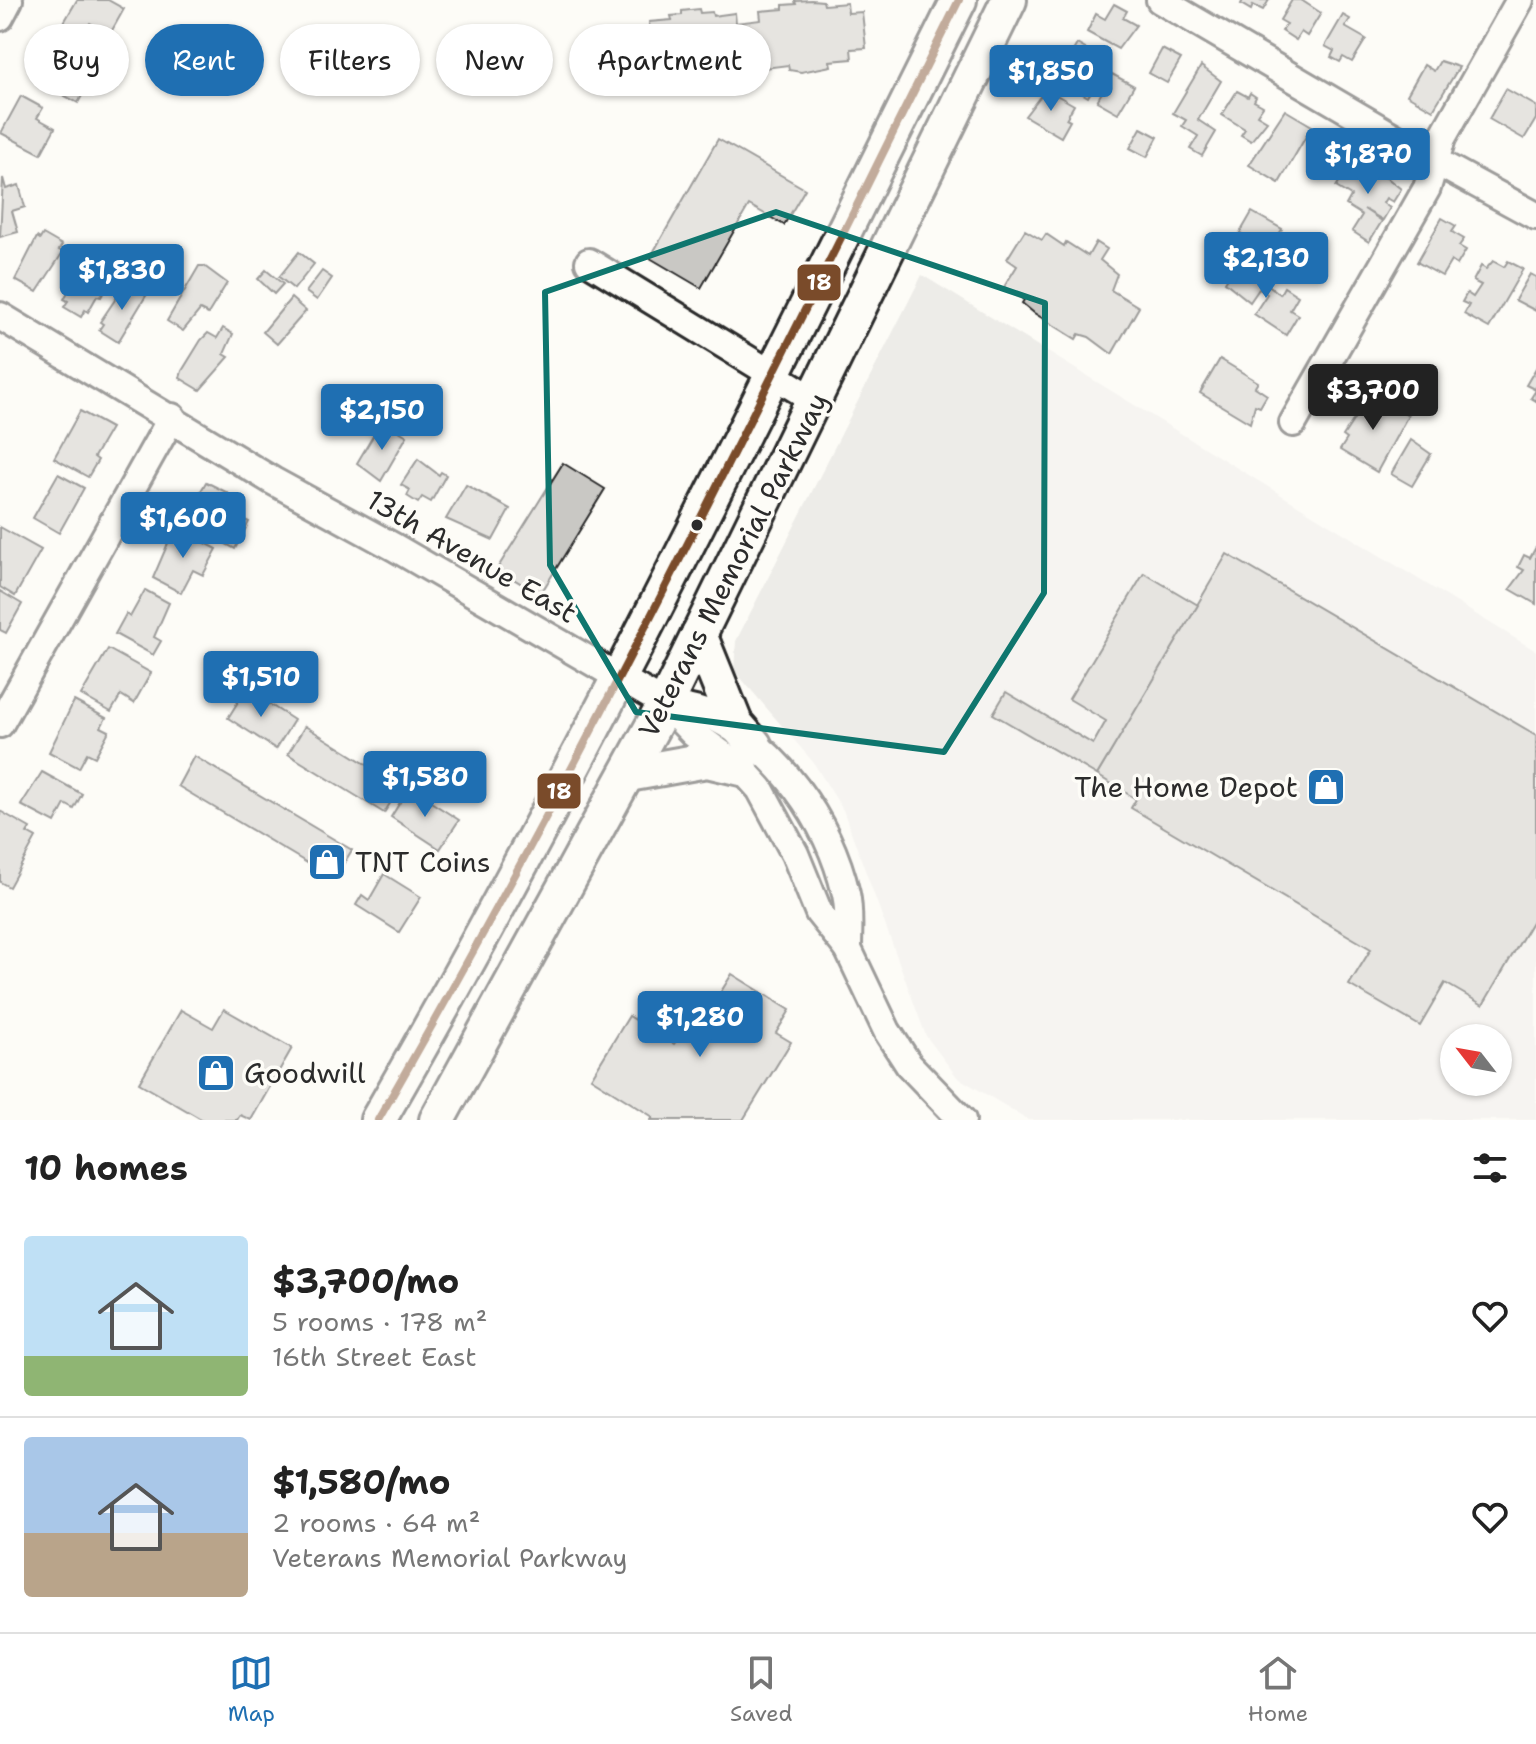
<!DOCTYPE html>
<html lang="en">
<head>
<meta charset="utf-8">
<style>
	body { margin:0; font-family:"Shantell Sans",sans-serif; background:#f2f2f2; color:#222; height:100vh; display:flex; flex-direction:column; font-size:30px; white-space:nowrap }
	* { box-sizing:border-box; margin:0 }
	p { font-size:26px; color:#767676 }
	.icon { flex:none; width:44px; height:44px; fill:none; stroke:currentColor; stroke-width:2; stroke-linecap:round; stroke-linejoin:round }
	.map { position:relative; height:1120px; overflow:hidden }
	.sheet { display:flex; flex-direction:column; background:#fff; flex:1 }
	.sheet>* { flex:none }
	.guide { position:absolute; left:24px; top:24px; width:800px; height:72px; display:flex; gap:16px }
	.needle { width:52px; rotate:301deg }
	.tools { position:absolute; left:1440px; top:1024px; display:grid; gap:16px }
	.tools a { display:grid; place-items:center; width:72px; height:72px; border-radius:50%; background:#fff; box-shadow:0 2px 6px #0004; font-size:40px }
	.price { position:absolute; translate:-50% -68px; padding:0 18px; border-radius:8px; background:#1f6fb2; color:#fff; font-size:26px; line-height:52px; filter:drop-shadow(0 2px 4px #0008) }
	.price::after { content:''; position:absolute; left:50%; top:48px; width:24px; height:18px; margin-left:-12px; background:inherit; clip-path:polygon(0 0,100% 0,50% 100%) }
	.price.on { background:#222; color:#fff }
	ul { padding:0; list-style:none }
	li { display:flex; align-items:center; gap:24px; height:200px; padding:0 24px }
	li+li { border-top:2px solid #e0e0e0 }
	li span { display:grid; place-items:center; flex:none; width:224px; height:160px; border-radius:8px; color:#555 }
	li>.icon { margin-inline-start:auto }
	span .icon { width:96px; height:96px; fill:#fffc; stroke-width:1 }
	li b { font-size:34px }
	h2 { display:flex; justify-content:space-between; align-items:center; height:96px; padding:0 24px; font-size:34px }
	.chip { padding:0 28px; border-radius:36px; background:#fff; box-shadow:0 2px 6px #0004; font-size:28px; line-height:72px }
	.chip.on { background:#1f6fb2; color:#fff }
	.menu { display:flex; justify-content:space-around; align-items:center; height:112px; border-top:2px solid #e0e0e0; background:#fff; font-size:22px; color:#767676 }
	.menu a { display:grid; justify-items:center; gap:4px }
	.menu .on { color:#1f6fb2 }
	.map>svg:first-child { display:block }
	.built { fill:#edece8; fill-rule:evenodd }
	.building { fill:#c9c8c4; stroke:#2b2b2b; stroke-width:2 }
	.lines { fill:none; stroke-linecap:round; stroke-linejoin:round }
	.minor-casing { stroke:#2b2b2b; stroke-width:32 }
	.major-casing { stroke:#2b2b2b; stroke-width:40 }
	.minor { stroke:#fdfcf7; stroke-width:26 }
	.major { stroke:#fdfcf7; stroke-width:34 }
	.bus-1-casing { stroke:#fdfcf7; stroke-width:14 }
	.bus-1 { stroke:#7a4b2a; stroke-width:8 }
	.marked { fill:none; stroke:#0f766e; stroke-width:6; stroke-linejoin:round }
	.bus-dot { fill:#2b2b2b; stroke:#fdfcf7; stroke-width:3 }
	.labels { text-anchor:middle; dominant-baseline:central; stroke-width:7; stroke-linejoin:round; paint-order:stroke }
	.street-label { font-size:28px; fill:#2b2b2b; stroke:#fdfcf7 }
	.poi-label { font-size:28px; fill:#2b2b2b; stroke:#fdfcf7; text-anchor:start }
	.line-badge { stroke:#fdfcf7; stroke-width:3 }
	.badge-label { font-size:22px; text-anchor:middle; font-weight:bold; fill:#fff }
</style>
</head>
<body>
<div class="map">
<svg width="1536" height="1120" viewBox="0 0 1536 1120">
	<rect width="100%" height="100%" fill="#fdfcf7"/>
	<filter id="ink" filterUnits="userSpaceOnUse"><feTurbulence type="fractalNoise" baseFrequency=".0125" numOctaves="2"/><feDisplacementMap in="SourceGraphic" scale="16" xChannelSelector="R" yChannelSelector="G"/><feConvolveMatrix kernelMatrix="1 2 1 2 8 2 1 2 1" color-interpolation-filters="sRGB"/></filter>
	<g filter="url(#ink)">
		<path class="built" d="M 922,275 L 1536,651 L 1536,1120 L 1029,1120 L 957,1077 L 926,1036 L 843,810 L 813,762 L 734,670 L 736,641 ZM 1454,1038 L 1498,1038 L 1498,1082 L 1454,1082 Z"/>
		<g class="building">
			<polygon points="77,0 108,0 124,9 110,34 90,23 82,36 63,24"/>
			<polygon points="811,0 823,1 824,5 847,3 848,13 862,12 866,48 851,49 852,59 830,61 831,66 801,72 789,70 788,65 765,68 764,59 740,62 741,69 718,72 718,76 690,82 678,80 678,76 656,78 654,69 639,71 635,33 650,31 649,22 672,20 671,16 682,15 682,11 699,9 700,13 712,12 713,16 735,13 736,23 761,20 760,11 783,9 783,5 796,4 795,1"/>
			<polygon points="1243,0 1269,0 1263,10 1253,5 1251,10 1241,4"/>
			<polygon points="1292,0 1301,0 1321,13 1307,36 1301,32 1296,40 1282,31 1287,24 1280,20"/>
			<polygon points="1114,4 1127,11 1123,18 1136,25 1118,49 1087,32 1096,14 1105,19"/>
			<polygon points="1343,15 1350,19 1345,27 1366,39 1352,62 1343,57 1340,62 1331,57 1334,51 1325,46"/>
			<polygon points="1077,44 1108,62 1088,97 1057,79"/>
			<polygon points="56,46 97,68 78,103 37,81"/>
			<polygon points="1162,49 1181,59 1167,83 1149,73"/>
			<polygon points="1440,61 1459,67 1433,110 1407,95 1424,65 1434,71"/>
			<polygon points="1201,66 1221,81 1198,120 1216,132 1202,156 1190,149 1198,136 1182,126 1186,120 1173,113"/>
			<polygon points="1112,74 1134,86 1118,113 1097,101"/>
			<polygon points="1046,89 1074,105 1066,119 1070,121 1061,137 1025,116"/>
			<polygon points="1506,89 1536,106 1536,119 1524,139 1489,119"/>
			<polygon points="1237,91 1248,97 1250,93 1256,97 1254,101 1263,106 1257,115 1267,121 1251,141 1241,135 1245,129 1222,115"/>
			<polygon points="21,96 43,108 37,118 55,128 41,154 1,133"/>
			<polygon points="1285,110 1312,126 1279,183 1249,165"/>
			<polygon points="1141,128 1158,137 1147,157 1130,148"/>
			<polygon points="718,139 805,189 784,225 749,205 701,288 650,258"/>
			<polygon points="1353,159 1375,171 1378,165 1389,172 1386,177 1401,189 1393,202 1386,198 1383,203 1390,208 1383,220 1364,209 1382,221 1369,242 1352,231 1362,215 1346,205 1351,196 1336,187"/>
			<polygon points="3,178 6,189 19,185 25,207 12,211 18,232 0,237"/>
			<polygon points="1252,212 1282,229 1270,251 1240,233"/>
			<polygon points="1442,218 1456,226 1452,232 1464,239 1459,246 1466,250 1457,265 1451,261 1442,276 1417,262"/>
			<polygon points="1025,230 1042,240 1046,234 1064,246 1066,242 1088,256 1096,242 1107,249 1100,260 1117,274 1111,290 1139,307 1112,354 1089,337 1079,334 1076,339 1034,313 1022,303 1024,300 1004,287 1017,266 1007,259"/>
			<polygon points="43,234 62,245 59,250 63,252 37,292 15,280 37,237 40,239"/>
			<polygon points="299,252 314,264 294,289 279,277"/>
			<polygon points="95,258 101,262 99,266 114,274 101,297 97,296 88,312 85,310 81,317 64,307 68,301 64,299 86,259 93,262"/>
			<polygon points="1493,261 1504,267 1508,261 1523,269 1489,328 1464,314 1469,305 1462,302 1467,293 1473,297 1481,285 1473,281 1481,266 1486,269"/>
			<polygon points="199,266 204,266 227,283 208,314 200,310 183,331 167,321"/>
			<polygon points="1233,269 1244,276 1248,269 1280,294 1284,287 1298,296 1290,310 1298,315 1286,335 1254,314 1267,294 1259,289 1250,302 1225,282"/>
			<polygon points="266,270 283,284 274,294 258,279"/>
			<polygon points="322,271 332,278 317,300 306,292"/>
			<polygon points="1530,274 1536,277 1536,311 1515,300"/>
			<polygon points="127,282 147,294 118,342 99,330 103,324 100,322"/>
			<polygon points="291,298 306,311 277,344 263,332"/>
			<polygon points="223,328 233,334 224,354 229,357 200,390 180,378 182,371 201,340 208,333 217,338"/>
			<polygon points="1220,359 1258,382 1255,387 1267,395 1260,407 1255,405 1250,423 1200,393"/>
			<polygon points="1536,368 1536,401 1531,398 1536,390 1526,385"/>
			<polygon points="1371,393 1408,415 1377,472 1340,450 1347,439 1343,436"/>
			<polygon points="80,411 111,428 94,457 98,460 88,477 54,458"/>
			<polygon points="391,426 407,436 381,481 357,463 376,431 385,436"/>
			<polygon points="1411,440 1431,454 1412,486 1391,474"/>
			<polygon points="418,459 439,475 441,472 446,475 431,502 422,497 418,503 407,496 410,490 401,485"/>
			<polygon points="563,463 605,489 540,595 497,569"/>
			<polygon points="58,474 84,488 59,533 33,518"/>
			<polygon points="206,482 228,493 221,507 249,522 235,549 184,521"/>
			<polygon points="466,485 510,509 493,540 446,519"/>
			<polygon points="0,527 41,550 15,596 0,587"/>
			<polygon points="175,527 217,549 203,575 193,570 181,593 153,578"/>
			<polygon points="1536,547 1536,604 1510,589 1524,570 1518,567 1524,555 1530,558"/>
			<polygon points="1227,554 1536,735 1536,915 1483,1005 1445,983 1420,1026 1349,985 1371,949 1131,808 1136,799 1097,775"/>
			<polygon points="1144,573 1198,605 1097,775 993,714 1006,692 1093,744 1106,721 1069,699"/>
			<polygon points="145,590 169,603 154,637 161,641 153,655 115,634 126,614 130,617"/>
			<polygon points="0,591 22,604 6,633 0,630"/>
			<polygon points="108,649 151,673 134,703 121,695 111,712 81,695"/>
			<polygon points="246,689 294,720 276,749 228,718"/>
			<polygon points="74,701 106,718 101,727 109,731 95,757 87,753 79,768 49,752"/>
			<polygon points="305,726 401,786 384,813 288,754"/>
			<polygon points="194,756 352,850 334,879 178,786"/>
			<polygon points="42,772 82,794 74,809 65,804 55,823 21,805"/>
			<polygon points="409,788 459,820 440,849 391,817"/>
			<polygon points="0,811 30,828 27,833 36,838 9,887 0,882"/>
			<polygon points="384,874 421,897 399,932 356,905 362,895 369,900"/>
			<polygon points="732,974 790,1010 776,1033 791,1042 743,1120 651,1120 653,1117 591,1078 629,1016 674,1044 708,993 717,998"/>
			<polygon points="224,1009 292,1048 251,1120 240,1115 237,1120 203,1120 139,1083 181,1010 213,1028"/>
		</g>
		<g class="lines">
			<defs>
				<g id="minor">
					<polyline points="1160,0 1435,161 1536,216"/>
					<polyline points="0,17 9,0"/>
					<polyline points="589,262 816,401"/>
					<polyline points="0,316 273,481 394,547 665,704 694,734 741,768 760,789 795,854 819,913 848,949 887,1031 909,1065 962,1120"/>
					<polyline points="1293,423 1427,188 1442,138 1520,0"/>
					<path d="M 665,704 C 678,707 695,708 707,714 C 777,746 829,820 846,894 C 850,911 848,931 848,949"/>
					<polyline points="0,724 172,417"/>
				</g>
				<g id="major">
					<polyline points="699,634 735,723 754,745"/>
					<polyline points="628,774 707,760 741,768"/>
					<path d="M 378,1120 C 589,755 771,377 959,0"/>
					<polyline points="437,1120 665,704 1009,0"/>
				</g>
			</defs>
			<use href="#minor" class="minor-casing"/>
			<use href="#major" class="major-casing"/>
			<use href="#minor" class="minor"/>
			<use href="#major" class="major"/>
			<defs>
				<path id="bus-1" d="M 378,1120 C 589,755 771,377 959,0"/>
			</defs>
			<use href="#bus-1" class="bus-1-casing"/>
			<use href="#bus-1" class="bus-1"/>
		</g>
	</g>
	<path d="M0 0H1536V1120H0ZM 776,212 L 1045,303 L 1044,593 L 944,752 L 636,712 L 550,565 L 545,292 Z" fill="#fdfcf7" fill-opacity=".55" fill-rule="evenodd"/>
	<path class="marked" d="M 776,212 L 1045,303 L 1044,593 L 944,752 L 636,712 L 550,565 L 545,292 Z"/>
	<defs>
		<symbol id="shop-square" viewBox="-11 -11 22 22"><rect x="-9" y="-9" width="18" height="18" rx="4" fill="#1f6fb2" stroke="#fdfcf7"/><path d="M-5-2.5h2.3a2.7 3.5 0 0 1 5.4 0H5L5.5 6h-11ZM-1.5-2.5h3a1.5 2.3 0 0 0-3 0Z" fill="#fff"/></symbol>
	</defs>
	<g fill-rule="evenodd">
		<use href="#shop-square" x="1304" y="765" width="44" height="44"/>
		<use href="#shop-square" x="305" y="840" width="44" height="44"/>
		<use href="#shop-square" x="194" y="1051" width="44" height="44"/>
	</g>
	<circle class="bus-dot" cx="697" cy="525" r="7"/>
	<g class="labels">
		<g class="street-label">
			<text transform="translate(472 556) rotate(30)">13th Avenue East</text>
			<text transform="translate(733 565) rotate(-63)">Veterans Memorial Parkway</text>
		</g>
		<g class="poi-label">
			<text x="1298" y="787" text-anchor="end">The Home Depot</text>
			<text x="355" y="862">TNT Coins</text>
			<text x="244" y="1073">Goodwill</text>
		</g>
	</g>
	<g class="line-badge">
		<rect x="796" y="263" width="46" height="39" rx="8" fill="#7a4b2a"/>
		<rect x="536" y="772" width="46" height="38" rx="8" fill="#7a4b2a"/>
	</g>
	<g class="badge-label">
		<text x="819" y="290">18</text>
		<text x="559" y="799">18</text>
	</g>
</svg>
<div class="tools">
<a><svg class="needle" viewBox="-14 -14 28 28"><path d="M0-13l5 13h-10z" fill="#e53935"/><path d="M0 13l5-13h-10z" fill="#767676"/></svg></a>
</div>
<b class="price" style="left:1051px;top:113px">$1,850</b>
<b class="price" style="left:1368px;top:196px">$1,870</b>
<b class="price" style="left:1266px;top:300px">$2,130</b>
<b class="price" style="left:122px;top:312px">$1,830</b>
<b class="price on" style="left:1373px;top:432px">$3,700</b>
<b class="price" style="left:382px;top:452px">$2,150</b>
<b class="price" style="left:183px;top:560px">$1,600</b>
<b class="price" style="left:261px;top:719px">$1,510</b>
<b class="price" style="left:425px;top:819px">$1,580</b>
<b class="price" style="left:700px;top:1059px">$1,280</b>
<div class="guide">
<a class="chip">Buy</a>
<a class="chip on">Rent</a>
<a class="chip">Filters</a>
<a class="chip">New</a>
<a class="chip">Apartment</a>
</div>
</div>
<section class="sheet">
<h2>10 homes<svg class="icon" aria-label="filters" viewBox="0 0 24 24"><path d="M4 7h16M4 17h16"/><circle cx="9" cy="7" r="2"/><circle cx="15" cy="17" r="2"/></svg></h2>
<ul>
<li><span style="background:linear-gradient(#bfe0f5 75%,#8fb573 0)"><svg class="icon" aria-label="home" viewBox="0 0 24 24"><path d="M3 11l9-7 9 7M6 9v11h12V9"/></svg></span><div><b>$3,700/mo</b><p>5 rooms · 178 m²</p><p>16th Street East</p></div><svg class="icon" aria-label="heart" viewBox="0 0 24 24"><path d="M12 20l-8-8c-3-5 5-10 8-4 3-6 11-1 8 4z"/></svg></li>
<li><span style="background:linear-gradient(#a9c7e8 60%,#b9a48a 0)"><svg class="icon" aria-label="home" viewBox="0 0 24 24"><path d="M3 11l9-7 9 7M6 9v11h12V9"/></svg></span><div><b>$1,580/mo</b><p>2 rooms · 64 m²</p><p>Veterans Memorial Parkway</p></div><svg class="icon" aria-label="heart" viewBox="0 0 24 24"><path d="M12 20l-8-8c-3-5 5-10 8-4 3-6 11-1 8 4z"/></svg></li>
</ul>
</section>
<nav class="menu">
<a class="on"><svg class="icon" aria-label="map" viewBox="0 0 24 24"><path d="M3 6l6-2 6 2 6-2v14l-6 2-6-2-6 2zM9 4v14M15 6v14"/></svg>Map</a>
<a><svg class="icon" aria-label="saved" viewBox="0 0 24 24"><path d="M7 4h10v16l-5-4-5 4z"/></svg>Saved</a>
<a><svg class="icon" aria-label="home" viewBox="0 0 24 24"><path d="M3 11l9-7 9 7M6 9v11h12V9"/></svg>Home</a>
</nav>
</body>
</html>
